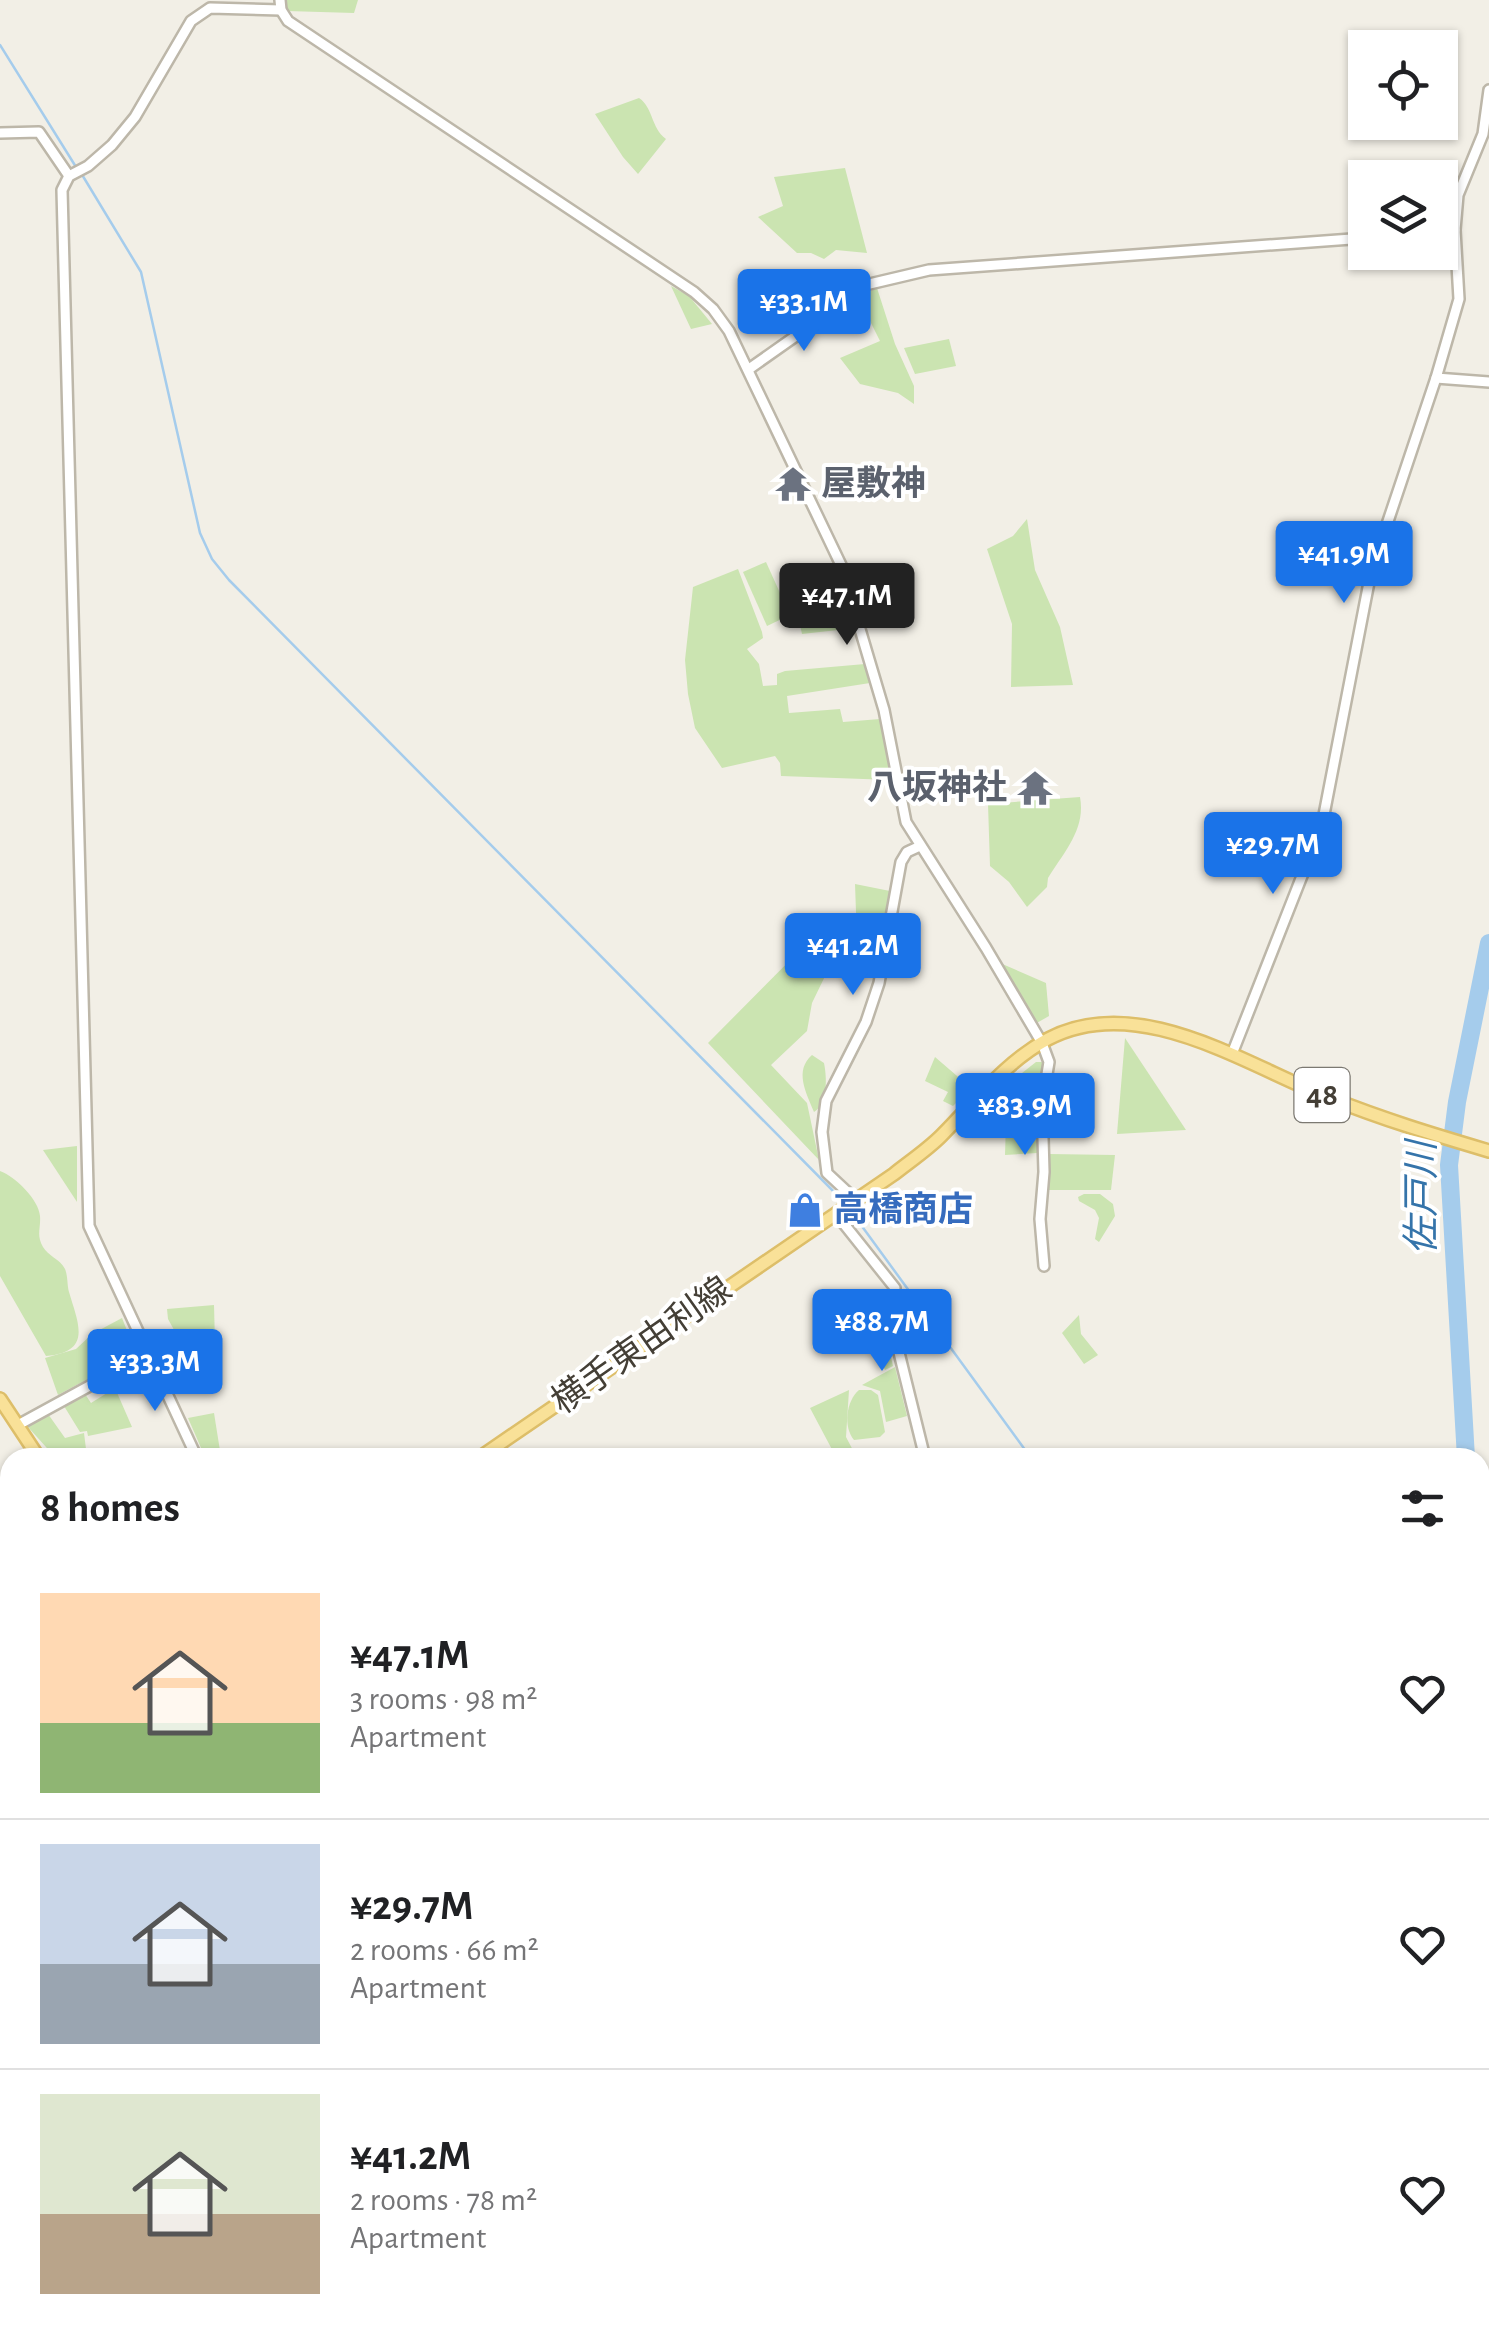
<!DOCTYPE html>
<html lang="en">
<head>
<meta charset="utf-8">
<style>
	body { margin:0; font-family:"Alegreya Sans","Noto Sans JP",sans-serif; background:#f6f6f6; color:#202124; height:100vh; display:flex; flex-direction:column; font-size:38px; white-space:nowrap }
	* { box-sizing:border-box; margin:0 }
	p { font-size:32px; color:#757577 }
	.icon { flex:none; width:55px; height:55px; fill:none; stroke:currentColor; stroke-width:2; stroke-linecap:round; stroke-linejoin:round }
	.map { position:relative; flex:1; overflow:hidden }
	.details { position:absolute; left:0px; top:1448px; width:1490px; height:892px; display:flex; flex-direction:column; background:#fff; border-radius:30px 30px 0 0; box-shadow:0 2px 8px #0004 }
	.details>* { flex:none }
	.buttons { position:absolute; left:1348px; top:30px; display:grid; gap:20px }
	.buttons a { display:grid; place-items:center; width:110px; height:110px; border-radius:0px; background:#fff; box-shadow:0 2px 8px #0004; font-size:50px }
	.price { position:absolute; translate:-50% -85px; padding:0 22px; border-radius:10px; background:#1a73e8; color:#fff; font-size:32px; line-height:65px; filter:drop-shadow(0 2px 5px #0008) }
	.price::after { content:''; position:absolute; left:50%; top:60px; width:30px; height:22px; margin-left:-15px; background:inherit; clip-path:polygon(0 0,100% 0,50% 100%) }
	.price.active { background:#222; color:#fff }
	ul { padding:0; list-style:none }
	li { display:flex; align-items:center; gap:30px; height:250px; padding:0 40px }
	li+li { border-top:2px solid #e0e0e0 }
	li span { display:grid; place-items:center; flex:none; width:280px; height:200px; border-radius:0px; color:#555 }
	li>.icon { margin-inline-start:auto }
	span .icon { width:120px; height:120px; fill:#fffc; stroke-width:1 }
	li b { font-size:42px }
	h2 { display:flex; justify-content:space-between; align-items:center; height:120px; padding:0 40px; font-size:42px }
	.map>svg:first-child { display:block }
	.green { fill:#cbe4b1 }
	.lines { fill:none; stroke-linecap:round; stroke-linejoin:round }
	.stream { stroke:#a5ccec; stroke-width:2.5 }
	.river { stroke:#a5ccec; stroke-width:18 }
	.minor-casing { stroke:#bdb7a9; stroke-width:14 }
	.major-casing { stroke:#ddbe69; stroke-width:16 }
	.highway-casing { stroke:#d4a23d; stroke-width:19 }
	.minor { stroke:#fff; stroke-width:9 }
	.major { stroke:#f9e198; stroke-width:11 }
	.highway { stroke:#f6cd6d; stroke-width:14 }
	.labels { text-anchor:middle; dominant-baseline:central; stroke-width:8; stroke-linejoin:round; paint-order:stroke }
	.shield { fill:#fff; stroke:#7c7972; stroke-width:2.5 }
	.shield-label { font-size:32px; font-weight:bold; fill:#443f36 }
	.worship-label { font-size:35px; font-weight:bold; fill:#5b616d; stroke:#fff; text-anchor:start }
	.shop-label { font-size:35px; font-weight:bold; fill:#366cbe; stroke:#fff; text-anchor:start }
	.street-label { font-size:35px; fill:#443f36; stroke:#fff }
	.water-label { font-size:38px; font-style:italic; fill:#3574aa; stroke:#fff }
</style>
</head>
<body>
<div class="map">
<svg width="1489" height="2338" viewBox="0 0 1489 2338">
	<rect width="100%" height="100%" fill="#f2efe6"/>
	<g class="green">
		<polygon points="286,0 358,0 354,13 287,11"/>
		<path d="M 639,98 C 653,107 651,128 666,139 L 638,174 L 623,157 L 595,114 Z"/>
		<polygon points="845,168 867,253 836,250 824,259 811,253 797,253 758,217 783,206 774,177"/>
		<polygon points="671,286 689,296 712,324 691,329"/>
		<polygon points="877,288 895,344 914,386 914,404 898,393 860,384 840,358 880,341 858,297"/>
		<polygon points="949,339 956,366 915,374 904,348"/>
		<polygon points="1027,519 1035,570 1060,627 1073,685 1011,687 1012,624 987,549 1013,536"/>
		<polygon points="766,562 790,615 767,626 743,572"/>
		<polygon points="738,569 762,632 763,638 747,649 759,664 763,686 777,685 777,674 785,671 865,664 870,683 787,696 789,713 840,709 843,722 880,719 891,780 781,776 780,763 775,756 722,768 695,728 688,694 685,660 693,587"/>
		<polygon points="812,598 815,616 850,609 856,628 802,634 795,602"/>
		<path d="M 1080,797 C 1086,829 1064,852 1048,878 L 1047,887 L 1027,907 L 1009,882 L 990,866 L 988,804 Z"/>
		<polygon points="855,884 890,891 878,949 857,940"/>
		<polygon points="824,926 828,970 812,1003 807,1031 771,1065 807,1103 819,1160 708,1043"/>
		<polygon points="1000,963 1046,983 1049,1016 1035,1024"/>
		<polygon points="1125,1038 1186,1130 1117,1134"/>
		<path d="M 812,1055 L 824,1063 C 827,1078 828,1103 814,1112 C 806,1092 794,1071 812,1055 Z"/>
		<polygon points="935,1057 971,1088 953,1106 943,1101 948,1092 925,1081"/>
		<polygon points="1036,1062 1042,1062 1042,1068 1036,1103 1037,1153 1005,1155 1006,1122 986,1108 1007,1085"/>
		<polygon points="77,1146 77,1202 43,1150"/>
		<polygon points="1049,1154 1115,1155 1111,1190 1049,1190"/>
		<path d="M 0,1171 C 15,1176 39,1200 40,1216 C 41,1228 36,1235 43,1247 C 48,1256 60,1259 65,1269 C 68,1276 67,1285 69,1292 C 78,1323 93,1352 46,1356 L 0,1276 Z"/>
		<polygon points="1084,1194 1100,1194 1113,1204 1115,1216 1099,1242 1095,1239 1099,1218 1095,1210 1079,1201 1078,1197"/>
		<polygon points="883,1299 883,1322 893,1366 885,1370 856,1313"/>
		<polygon points="214,1305 215,1343 184,1348 168,1319 167,1309"/>
		<polygon points="1079,1315 1081,1334 1098,1355 1084,1364 1062,1333"/>
		<polygon points="122,1318 136,1353 58,1395 45,1358 76,1349 92,1334"/>
		<polygon points="895,1367 907,1416 886,1422 880,1391 862,1385"/>
		<polygon points="115,1388 132,1427 88,1436 87,1431 80,1432 64,1406 85,1394 91,1403"/>
		<polygon points="849,1390 846,1437 856,1456 836,1457 810,1408"/>
		<path d="M 859,1390 L 871,1390 L 878,1395 L 885,1432 L 880,1437 L 854,1440 C 843,1427 846,1401 859,1390 Z"/>
		<polygon points="214,1413 221,1457 205,1457 188,1418"/>
		<polygon points="48,1414 65,1438 84,1433 87,1457 55,1457 28,1427"/>
		<polygon points="386,2330 475,2330 477,2338 393,2338"/>
	</g>
	<g class="lines">
		<g class="stream">
			<polyline points="0,45 76,167"/>
			<polyline points="81,173 141,272 200,533 212,559 229,580 843,1201"/>
			<polyline points="853,1214 1031,1458"/>
			<polyline points="1480,1927 1487,1923"/>
			<polyline points="1363,2338 1369,2330"/>
		</g>
		<g class="river">
			<polyline points="1466,1458 1449,1165 1457,1102 1489,943"/>
			<polyline points="1480,1870 1489,1931"/>
		</g>
		<defs>
			<g id="minor">
				<polyline points="280,0 281,10 288,21 694,292 713,309 729,331 841,565 884,710 906,822 986,948 1042,1043 1049,1062 1042,1104 1044,1172 1040,1219 1044,1266"/>
				<polyline points="0,133 39,132 69,176"/>
				<polyline points="1440,232 1455,230"/>
				<polyline points="749,369 837,307 861,286 929,270 1365,238"/>
				<polyline points="1436,378 1489,382"/>
				<polyline points="1232,1054 1322,825 1371,572 1436,378 1459,299 1455,230 1458,195 1483,134 1489,90"/>
				<polyline points="857,1201 827,1173 822,1132 826,1101 866,1022 879,983 901,862 907,852 920,846"/>
				<polyline points="836,1214 895,1288 889,1312 925,1458"/>
				<polyline points="18,1425 148,1354"/>
				<polyline points="197,1458 89,1226 62,190 69,176 88,166 112,145 135,117 191,21 210,8 281,10"/>
				<polyline points="0,1700 10,1708"/>
				<polyline points="0,1773 10,1784"/>
				<polyline points="0,1970 10,1970"/>
				<polyline points="561,2330 567,2338"/>
			</g>
			<g id="major">
				<polyline points="0,1399 39,1458"/>
				<path d="M 479,1458 L 894,1174 C 909,1162 927,1150 941,1136 C 975,1102 1005,1062 1048,1039 C 1139,991 1247,1066 1330,1098 C 1382,1119 1435,1135 1489,1151"/>
				<polyline points="0,2020 10,2039"/>
				<polyline points="263,2330 274,2338"/>
			</g>
			<g id="highway">
				<polyline points="0,1733 10,1741"/>
				<polyline points="0,1751 10,1759"/>
				<polyline points="584,2330 590,2338"/>
				<polyline points="602,2330 608,2338"/>
			</g>
		</defs>
		<use href="#minor" class="minor-casing"/>
		<use href="#major" class="major-casing"/>
		<use href="#highway" class="highway-casing"/>
		<use href="#minor" class="minor"/>
		<use href="#major" class="major"/>
		<use href="#highway" class="highway"/>
	</g>
	<defs>
		<symbol id="temple-bare" viewBox="-9 -9 18 18"><path d="M0-6L5-2H3V0L6.5 2.5H4V6H1.5V3h-3V6H-4V2.5H-6.5L-3 0V-2H-5Z" fill="#6b7280" stroke="#fff" stroke-width="2.5" paint-order="stroke"/></symbol>
		<symbol id="shop-bare" viewBox="-9 -9 18 18"><path d="M-5-2.5h2.3a2.7 3.5 0 0 1 5.4 0H5L5.5 6h-11ZM-1.5-2.5h3a1.5 2.3 0 0 0-3 0Z" fill="#3f7fe0" stroke="#fff" stroke-width="2.5" paint-order="stroke"/></symbol>
	</defs>
	<g fill-rule="evenodd">
		<use href="#temple-bare" x="768" y="459" width="50" height="50"/>
		<use href="#temple-bare" x="1010" y="763" width="50" height="50"/>
		<use href="#shop-bare" x="780" y="1185" width="50" height="50"/>
	</g>
	<g class="labels">
		<rect class="shield" x="1294.5" y="1068" width="55" height="54" rx="8"/>
		<g class="shield-label">
			<text x="1322" y="1095">48</text>
		</g>
		<g class="worship-label">
			<text x="821" y="484">屋敷神</text>
			<text x="1007" y="788" text-anchor="end">八坂神社</text>
		</g>
		<g class="shop-label">
			<text x="833" y="1210">高橋商店</text>
		</g>
		<g class="street-label">
			<text transform="translate(642 1346) rotate(-35)">横手東由利線</text>
		</g>
		<g class="water-label">
			<text transform="translate(1423 1198) rotate(-90)">佐戸川</text>
		</g>
	</g>
</svg>
<div class="buttons">
<a><svg class="icon" aria-label="locate" viewBox="0 0 24 24"><circle cx="12" cy="12" r="6"/><path d="M12 2v4M12 18v4M2 12h4M18 12h4"/></svg></a>
<a><svg class="icon" aria-label="layers" viewBox="0 0 24 24"><path d="M12 4l9 5-9 5-9-5zM3 14l9 5 9-5"/></svg></a>
</div>
<b class="price" style="left:804px;top:354px">¥33.1M</b>
<b class="price" style="left:1344px;top:606px">¥41.9M</b>
<b class="price active" style="left:847px;top:648px">¥47.1M</b>
<b class="price" style="left:1273px;top:897px">¥29.7M</b>
<b class="price" style="left:853px;top:998px">¥41.2M</b>
<b class="price" style="left:1025px;top:1158px">¥83.9M</b>
<b class="price" style="left:882px;top:1374px">¥88.7M</b>
<b class="price" style="left:155px;top:1414px">¥33.3M</b>
<section class="details">
<h2>8 homes<svg class="icon" aria-label="filters" viewBox="0 0 24 24"><path d="M4 7h16M4 17h16"/><circle cx="9" cy="7" r="2"/><circle cx="15" cy="17" r="2"/></svg></h2>
<ul>
<li><span style="background:linear-gradient(#ffd9b3 65%,#8fb573 0)"><svg class="icon" aria-label="home" viewBox="0 0 24 24"><path d="M3 11l9-7 9 7M6 9v11h12V9"/></svg></span><div><b>¥47.1M</b><p>3 rooms · 98 m²</p><p>Apartment</p></div><svg class="icon" aria-label="heart" viewBox="0 0 24 24"><path d="M12 20l-8-8c-3-5 5-10 8-4 3-6 11-1 8 4z"/></svg></li>
<li><span style="background:linear-gradient(#c9d6e8 60%,#9aa5b1 0)"><svg class="icon" aria-label="home" viewBox="0 0 24 24"><path d="M3 11l9-7 9 7M6 9v11h12V9"/></svg></span><div><b>¥29.7M</b><p>2 rooms · 66 m²</p><p>Apartment</p></div><svg class="icon" aria-label="heart" viewBox="0 0 24 24"><path d="M12 20l-8-8c-3-5 5-10 8-4 3-6 11-1 8 4z"/></svg></li>
<li><span style="background:linear-gradient(#dfe7d0 60%,#b9a48a 0)"><svg class="icon" aria-label="home" viewBox="0 0 24 24"><path d="M3 11l9-7 9 7M6 9v11h12V9"/></svg></span><div><b>¥41.2M</b><p>2 rooms · 78 m²</p><p>Apartment</p></div><svg class="icon" aria-label="heart" viewBox="0 0 24 24"><path d="M12 20l-8-8c-3-5 5-10 8-4 3-6 11-1 8 4z"/></svg></li>
</ul>
</section>
</div>
</body>
</html>
